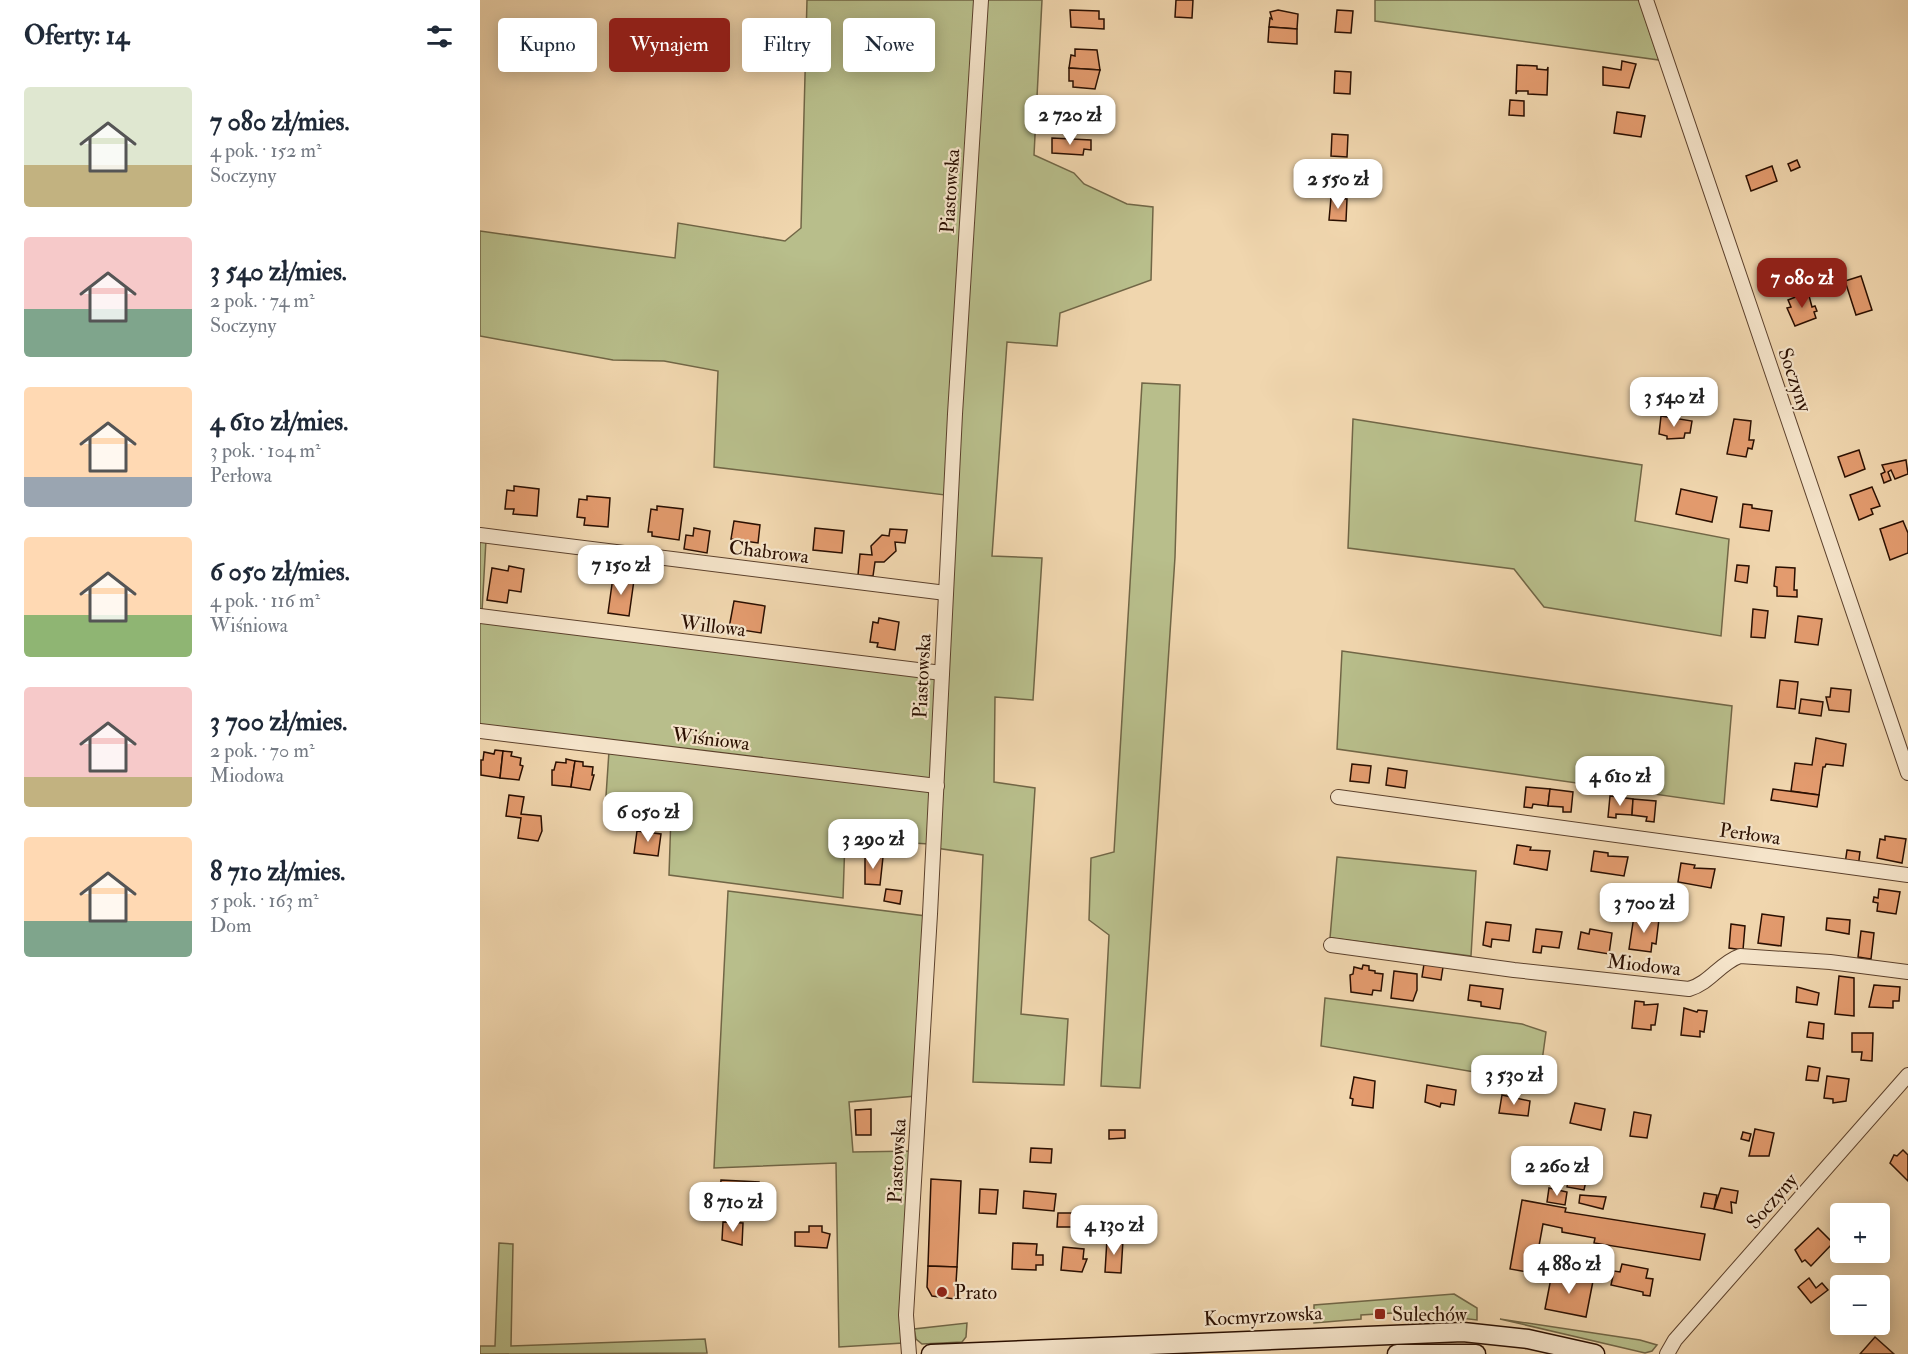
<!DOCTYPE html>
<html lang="pl">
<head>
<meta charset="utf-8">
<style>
	body { margin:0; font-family:"IM FELL Double Pica",serif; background:#f6f6f7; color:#1f2937; height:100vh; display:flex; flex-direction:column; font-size:22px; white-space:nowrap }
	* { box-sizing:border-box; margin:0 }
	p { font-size:20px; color:#747a83 }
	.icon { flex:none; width:33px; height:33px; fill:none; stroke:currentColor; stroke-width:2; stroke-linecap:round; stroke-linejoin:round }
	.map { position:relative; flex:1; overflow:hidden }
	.details { display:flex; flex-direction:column; background:#fff; width:480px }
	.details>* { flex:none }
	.hud { position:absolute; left:18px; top:18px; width:570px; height:54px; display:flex; gap:12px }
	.tools { position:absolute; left:1350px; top:1203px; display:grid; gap:12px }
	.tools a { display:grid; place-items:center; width:60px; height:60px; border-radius:6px; background:#fff; box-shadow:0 3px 15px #0003; font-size:30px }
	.price { position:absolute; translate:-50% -51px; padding:0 14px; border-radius:12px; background:#fff; color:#222; font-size:20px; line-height:39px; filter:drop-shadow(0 2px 3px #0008) }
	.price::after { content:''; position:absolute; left:50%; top:36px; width:18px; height:14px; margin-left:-9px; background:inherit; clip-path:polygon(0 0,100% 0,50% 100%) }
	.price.current { background:#8f2418; color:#fff }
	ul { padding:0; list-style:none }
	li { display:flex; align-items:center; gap:18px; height:150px; padding:0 24px }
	li span { display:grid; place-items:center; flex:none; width:168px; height:120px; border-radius:6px; color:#555 }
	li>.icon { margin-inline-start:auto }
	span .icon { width:72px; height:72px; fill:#fffc; stroke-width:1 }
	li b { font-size:26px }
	h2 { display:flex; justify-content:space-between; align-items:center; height:72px; padding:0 24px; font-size:26px }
	.chip { padding:0 21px; border-radius:6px; background:#fff; box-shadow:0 3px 15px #0003; font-size:21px; line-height:54px }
	.chip.current { background:#8f2418; color:#fff }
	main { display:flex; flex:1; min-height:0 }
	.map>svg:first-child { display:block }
	.green { fill:#b8be8b; stroke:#716646; stroke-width:1.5 }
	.building { fill:#e39b6e; stroke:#2a0f01; stroke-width:1.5 }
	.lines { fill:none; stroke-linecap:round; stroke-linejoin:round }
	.minor-casing { stroke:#5c412c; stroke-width:16 }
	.secondary-casing { stroke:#2a0f01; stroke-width:21 }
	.minor { stroke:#f5e4ca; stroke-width:14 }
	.secondary { stroke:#f5e4ca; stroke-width:18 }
	.poi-dot { fill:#8f2418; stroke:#f5e4ca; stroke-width:2 }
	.labels { text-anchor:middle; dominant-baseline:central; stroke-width:4.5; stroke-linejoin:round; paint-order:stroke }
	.street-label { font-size:20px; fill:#2a0f01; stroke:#f5e4ca }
	.poi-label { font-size:20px; fill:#2a0f01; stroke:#f5e4ca; text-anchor:start }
</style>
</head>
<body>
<main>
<section class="details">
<h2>Oferty: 14<svg class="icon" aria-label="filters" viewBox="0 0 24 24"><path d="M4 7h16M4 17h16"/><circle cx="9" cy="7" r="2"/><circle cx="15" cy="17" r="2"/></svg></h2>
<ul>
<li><span style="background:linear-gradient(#dfe7d0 65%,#c2b280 0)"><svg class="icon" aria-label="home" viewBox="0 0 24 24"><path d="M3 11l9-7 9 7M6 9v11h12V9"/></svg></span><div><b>7 080 zł/mies.</b><p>4 pok. · 152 m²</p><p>Soczyny</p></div></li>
<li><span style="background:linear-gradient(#f6c9c9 60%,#7fa58c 0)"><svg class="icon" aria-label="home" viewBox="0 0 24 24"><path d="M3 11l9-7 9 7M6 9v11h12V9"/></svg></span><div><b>3 540 zł/mies.</b><p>2 pok. · 74 m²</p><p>Soczyny</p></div></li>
<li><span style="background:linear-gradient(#ffd9b3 75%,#9aa5b1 0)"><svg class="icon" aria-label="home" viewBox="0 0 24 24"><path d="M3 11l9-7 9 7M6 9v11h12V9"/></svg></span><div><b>4 610 zł/mies.</b><p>3 pok. · 104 m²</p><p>Perłowa</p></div></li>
<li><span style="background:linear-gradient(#ffd9b3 65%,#8fb573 0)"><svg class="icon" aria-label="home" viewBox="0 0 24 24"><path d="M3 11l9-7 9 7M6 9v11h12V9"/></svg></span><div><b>6 050 zł/mies.</b><p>4 pok. · 116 m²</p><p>Wiśniowa</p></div></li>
<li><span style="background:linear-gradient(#f6c9c9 75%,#c2b280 0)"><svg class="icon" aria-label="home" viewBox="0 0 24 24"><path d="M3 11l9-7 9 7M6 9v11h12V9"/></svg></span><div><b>3 700 zł/mies.</b><p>2 pok. · 70 m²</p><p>Miodowa</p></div></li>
<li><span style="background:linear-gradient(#ffd9b3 70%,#7fa58c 0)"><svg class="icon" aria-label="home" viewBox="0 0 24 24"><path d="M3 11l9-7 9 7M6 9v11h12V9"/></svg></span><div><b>8 710 zł/mies.</b><p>5 pok. · 163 m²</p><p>Dom</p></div></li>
</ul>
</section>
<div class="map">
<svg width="1428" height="1354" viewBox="0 0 1428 1354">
	<rect width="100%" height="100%" fill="#f0d6ae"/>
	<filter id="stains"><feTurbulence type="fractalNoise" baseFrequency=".00333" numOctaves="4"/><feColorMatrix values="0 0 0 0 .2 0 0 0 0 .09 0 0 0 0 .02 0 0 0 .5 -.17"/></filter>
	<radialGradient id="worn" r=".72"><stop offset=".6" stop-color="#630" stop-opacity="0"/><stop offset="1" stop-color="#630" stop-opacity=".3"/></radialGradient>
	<g class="green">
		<polygon points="327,0 496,0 465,495 234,467 238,371 184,361 133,360 0,336 0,231 195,258 198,223 305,241 321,228"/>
		<polygon points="504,0 562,0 554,155 594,173 604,184 647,204 673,207 671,280 580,313 577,346 527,342 512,556 562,558 553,700 515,697 514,782 555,788 541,1014 588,1019 584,1085 493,1082 503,855 456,848"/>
		<polygon points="895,0 1159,0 1179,60 895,21"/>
		<polygon points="662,383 700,385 695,557 660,1088 621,1086 629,935 609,920 611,858 634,852"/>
		<polygon points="873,419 1162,465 1155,521 1249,539 1241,636 1064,607 1034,569 868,548"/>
		<polygon points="0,539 6,540 2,611 0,611"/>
		<polygon points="0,619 459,676 454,782 0,727"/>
		<polygon points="862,651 1252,706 1244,804 857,749"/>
		<polygon points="129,751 453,790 449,844 365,839 363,898 189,875 191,815 125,811"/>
		<polygon points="857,857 996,871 991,956 850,938"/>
		<polygon points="248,891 446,916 436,1096 369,1102 373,1152 434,1151 423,1343 359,1347 356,1163 234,1168"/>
		<polygon points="845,998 1042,1024 1066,1032 1059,1083 841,1046"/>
		<polygon points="19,1243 33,1244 31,1346 225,1339 227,1353 0,1354 0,1346 15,1346"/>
		<polygon points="974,1294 997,1308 997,1320 929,1312 881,1315 881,1319 834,1323 834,1305"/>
		<polygon points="1020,1319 1160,1340 1177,1345 1172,1351 1165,1353"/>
		<polygon points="487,1323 486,1337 482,1342 442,1344 436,1339 434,1329"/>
	</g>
	<g class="building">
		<polygon points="696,0 713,0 712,18 695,17"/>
		<polygon points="590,10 619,11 619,19 624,19 624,29 591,27"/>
		<polygon points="798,10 818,14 817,29 789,27 790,18 792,19 790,12"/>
		<polygon points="857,10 873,11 871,33 855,32"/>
		<polygon points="789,27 817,29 817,44 788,42"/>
		<polygon points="595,49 617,50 620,70 589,68 591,55 595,56"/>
		<polygon points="1142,61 1156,64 1149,88 1123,85 1123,67 1141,70"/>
		<polygon points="1037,65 1057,66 1057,69 1067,70 1068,67 1067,95 1048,94 1048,91 1037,91 1036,94"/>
		<polygon points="589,68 620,70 615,89 593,87 593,81 589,81"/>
		<polygon points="855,71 871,72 870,94 854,93"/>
		<polygon points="1030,100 1044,101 1044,116 1029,115"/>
		<polygon points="580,108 618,110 618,119 611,119 611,125 579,123"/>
		<polygon points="1137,112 1165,116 1161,137 1134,133"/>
		<polygon points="852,134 868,135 867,157 851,156"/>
		<polygon points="572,138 611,140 611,150 604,149 603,155 572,153"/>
		<polygon points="1317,160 1320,167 1311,171 1308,164"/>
		<polygon points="1292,166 1297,181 1271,191 1266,176"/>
		<polygon points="851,198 867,199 866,221 849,220"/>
		<polygon points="1381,276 1392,310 1376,315 1365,281"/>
		<polygon points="1328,292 1332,307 1335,306 1337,311 1334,312 1336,318 1315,326 1307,308 1311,307 1308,300"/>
		<polygon points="1181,416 1212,421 1210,433 1205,433 1204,438 1187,439 1187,436 1179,434"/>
		<polygon points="1254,419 1271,421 1269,440 1274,440 1272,449 1268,448 1266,457 1247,454"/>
		<polygon points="1379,450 1385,469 1365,477 1358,457"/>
		<polygon points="1426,460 1428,474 1415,479 1411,470 1408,472 1411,480 1404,483 1401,474 1405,472 1402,465"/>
		<polygon points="34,486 59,489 57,516 33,514 34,509 25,509 27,490 34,491"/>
		<polygon points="1392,487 1400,506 1391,509 1393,514 1379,520 1370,495"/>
		<polygon points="1201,489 1237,497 1232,522 1196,514"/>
		<polygon points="107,496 130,498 128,527 104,525 105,518 97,517 99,499 107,500"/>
		<polygon points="1263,504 1272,505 1272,508 1292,511 1289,531 1260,527"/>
		<polygon points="177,506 203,509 199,540 172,536 172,532 168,532 171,509 177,510"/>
		<polygon points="254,521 280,525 278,543 251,539"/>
		<polygon points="1423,521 1428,533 1428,553 1410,560 1400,529"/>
		<polygon points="214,528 230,531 227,553 204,549 206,535 213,536"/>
		<polygon points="335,528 364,531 362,553 333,550"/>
		<polygon points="410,529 427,530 425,543 415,542 416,551 404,562 395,562 393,576 378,575 380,554 392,555 391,546 402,535 409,536"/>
		<polygon points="1257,565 1269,566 1267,583 1255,581"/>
		<polygon points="29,566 44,569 41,592 29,590 27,603 7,600 12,568 28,571"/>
		<polygon points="1296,567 1315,568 1314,590 1317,590 1317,597 1297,596 1297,587 1294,586"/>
		<polygon points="133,577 154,580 149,616 128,613"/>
		<polygon points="254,601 285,606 281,633 249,628"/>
		<polygon points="1273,609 1288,611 1285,638 1271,637"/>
		<polygon points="1318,616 1342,619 1338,645 1315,642"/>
		<polygon points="399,618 419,622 415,650 397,647 398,643 390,642 393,622 398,623"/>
		<polygon points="1300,680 1318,682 1315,709 1297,707"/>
		<polygon points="1351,688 1371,690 1369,712 1349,710 1346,697 1350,697"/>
		<polygon points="1321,699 1343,702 1341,716 1319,713"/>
		<polygon points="1336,738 1366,744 1363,766 1346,764 1345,767 1343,767 1339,795 1311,791 1315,763 1332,765"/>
		<polygon points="15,750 23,751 20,778 1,775 1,760 3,760 4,752 14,754"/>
		<polygon points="23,751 32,752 31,756 41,758 40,765 43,766 39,780 20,778"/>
		<polygon points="86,759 95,761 91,787 72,785 72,770 74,770 76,762 86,763"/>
		<polygon points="95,761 103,762 103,766 113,767 112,775 114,775 110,790 91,787"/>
		<polygon points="872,764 891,766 889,783 870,781"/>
		<polygon points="908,768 927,771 925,788 906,785"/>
		<polygon points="1046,787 1070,789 1068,806 1053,804 1052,808 1044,807"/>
		<polygon points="1070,789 1093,792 1091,812 1083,812 1083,807 1068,806"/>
		<polygon points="1293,789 1339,795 1337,807 1291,800"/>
		<polygon points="29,795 44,797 41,814 61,816 62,831 58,841 38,838 41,818 26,816"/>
		<polygon points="1130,796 1153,799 1152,815 1136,814 1136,818 1128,817"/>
		<polygon points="1153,799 1176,801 1174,822 1166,821 1167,817 1152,815"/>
		<polygon points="157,831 181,834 178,856 154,853"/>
		<polygon points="1405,836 1426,839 1422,863 1397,858 1400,839 1405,840"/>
		<polygon points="1037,845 1051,847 1050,850 1070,851 1067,870 1034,864"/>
		<polygon points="1367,850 1380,852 1378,868 1365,864"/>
		<polygon points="1114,851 1128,853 1128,856 1148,857 1144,876 1111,871"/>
		<polygon points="385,855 403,857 400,885 385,884"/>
		<polygon points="1201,863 1215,865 1214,868 1235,869 1231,888 1198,882"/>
		<polygon points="406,889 422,891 420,904 404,901"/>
		<polygon points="1399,889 1420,892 1416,914 1397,911 1398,903 1393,902 1394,897 1398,898"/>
		<polygon points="1282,914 1304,917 1301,946 1278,943"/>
		<polygon points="1154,916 1179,919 1176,944 1172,943 1171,952 1149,949"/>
		<polygon points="1347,918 1370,920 1369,934 1346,930"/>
		<polygon points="1006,922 1031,925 1029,941 1012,939 1011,947 1003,945"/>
		<polygon points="1251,924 1265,926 1263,950 1249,948"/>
		<polygon points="1056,929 1082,932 1079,948 1062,946 1061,953 1053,952"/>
		<polygon points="1110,929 1132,933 1129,954 1098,949 1101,932 1109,934"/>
		<polygon points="1381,931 1394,933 1391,959 1378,957"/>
		<polygon points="944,964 963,967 961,980 942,977"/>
		<polygon points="883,965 889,966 889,970 895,971 895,973 903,974 901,991 893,990 892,995 871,992 870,975 873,974 874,967 882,969"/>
		<polygon points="914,971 937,974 937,990 933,1001 911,998"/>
		<polygon points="1359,976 1374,978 1374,1016 1355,1014"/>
		<polygon points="990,985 1023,989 1020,1009 1001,1006 1001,1002 988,1000"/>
		<polygon points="1394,985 1420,987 1419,1001 1413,1001 1413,1008 1389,1007"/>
		<polygon points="1317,987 1339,993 1337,1005 1316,1002"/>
		<polygon points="1155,1001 1164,1002 1164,1005 1178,1004 1175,1025 1171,1025 1171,1030 1152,1028"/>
		<polygon points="1204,1008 1217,1012 1218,1010 1227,1011 1224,1032 1220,1031 1220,1037 1201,1035"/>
		<polygon points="1329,1022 1344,1024 1343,1039 1327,1037"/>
		<polygon points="1372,1033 1393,1033 1392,1061 1381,1060 1382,1052 1372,1052"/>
		<polygon points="1328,1066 1340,1068 1338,1081 1326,1080"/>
		<polygon points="1347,1076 1369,1079 1366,1101 1353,1103 1353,1099 1344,1098"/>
		<polygon points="874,1077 895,1081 893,1108 872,1105 873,1099 870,1098"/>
		<polygon points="947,1085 976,1090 974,1105 961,1103 960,1107 945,1102"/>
		<polygon points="1022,1095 1050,1101 1048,1116 1019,1113"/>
		<polygon points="1095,1103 1125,1109 1121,1130 1090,1123"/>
		<polygon points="391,1109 391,1135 376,1135 375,1110"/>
		<polygon points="1154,1112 1171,1115 1167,1138 1150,1136"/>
		<polygon points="1275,1129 1294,1133 1289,1156 1269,1156"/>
		<polygon points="629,1130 645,1130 645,1138 629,1139"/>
		<polygon points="1263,1132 1271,1134 1269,1141 1261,1139"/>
		<polygon points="551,1148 572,1149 571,1163 550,1162"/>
		<polygon points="1423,1150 1428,1155 1428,1181 1410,1163 1414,1155 1417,1156"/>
		<polygon points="1086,1166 1108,1169 1107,1177 1112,1177 1111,1182 1106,1181 1104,1190 1087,1187 1089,1175 1085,1174"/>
		<polygon points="451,1179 481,1181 477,1267 448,1266"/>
		<polygon points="241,1180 279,1182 278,1197 240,1194"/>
		<polygon points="1069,1188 1087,1192 1085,1205 1067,1202"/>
		<polygon points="1241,1188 1258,1191 1256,1203 1251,1202 1252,1213 1234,1209"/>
		<polygon points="500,1189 518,1190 516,1214 499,1213"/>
		<polygon points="544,1191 576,1194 574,1211 543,1208"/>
		<polygon points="1224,1193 1237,1195 1234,1209 1221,1207"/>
		<polygon points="1100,1195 1126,1197 1123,1209 1099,1203"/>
		<polygon points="1042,1200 1086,1208 1085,1212 1225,1234 1220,1260 1114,1243 1115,1238 1082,1232 1082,1228 1063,1224 1054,1273 1030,1269"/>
		<polygon points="578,1213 593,1213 592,1227 577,1227"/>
		<polygon points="243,1222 263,1223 262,1245 242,1240"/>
		<polygon points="329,1226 342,1226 342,1232 350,1234 347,1248 315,1246 315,1232 329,1232"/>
		<polygon points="1338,1228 1353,1243 1331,1266 1325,1260 1322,1262 1315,1250"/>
		<polygon points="627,1239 643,1240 641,1273 625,1272"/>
		<polygon points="533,1243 557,1244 556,1255 563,1255 563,1265 556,1265 556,1270 532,1269"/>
		<polygon points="583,1247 604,1249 603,1259 607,1259 602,1272 581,1270"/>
		<polygon points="1142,1264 1168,1269 1166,1278 1173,1279 1170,1296 1163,1295 1163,1292 1131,1285 1134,1271 1140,1272"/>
		<polygon points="448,1266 477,1267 475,1299 452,1296 447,1287"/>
		<polygon points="1072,1273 1113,1281 1106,1317 1065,1309"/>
		<polygon points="1329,1278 1336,1288 1342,1283 1348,1290 1331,1303 1318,1287"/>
		<polygon points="1395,1337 1414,1354 1380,1354"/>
	</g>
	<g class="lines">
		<defs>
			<g id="minor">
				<polyline points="1166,0 1428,773"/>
				<polyline points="0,535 466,593"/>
				<polyline points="0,616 462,673"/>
				<polyline points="0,731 457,786"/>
				<polyline points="858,797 1428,875"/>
				<path d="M 851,945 L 1034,970 L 1209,989 C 1230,983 1240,963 1260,956 L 1350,962 L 1428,972"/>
				<polyline points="429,1354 426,1315 450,914 475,414 501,0"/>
				<polyline points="1187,1354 1195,1340 1428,1075"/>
			</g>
			<g id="secondary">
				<polyline points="451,1354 983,1332 1048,1339 1115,1354"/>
				<polyline points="917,1354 996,1354"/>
			</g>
		</defs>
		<use href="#minor" class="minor-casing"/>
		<use href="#secondary" class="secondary-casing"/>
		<use href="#minor" class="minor"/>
		<use href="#secondary" class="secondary"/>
	</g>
	<g class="poi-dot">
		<circle cx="462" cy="1292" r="6"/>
		<rect x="894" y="1308" width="12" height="12" rx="3"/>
	</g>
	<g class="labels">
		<g class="street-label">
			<text transform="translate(470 191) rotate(-86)">Piastowska</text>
			<text transform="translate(1315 380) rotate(71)">Soczyny</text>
			<text transform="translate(289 552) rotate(7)">Chabrowa</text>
			<text transform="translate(233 626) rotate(7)">Willowa</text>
			<text transform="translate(442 676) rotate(-87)">Piastowska</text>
			<text transform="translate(231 739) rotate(7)">Wiśniowa</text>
			<text transform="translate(1270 834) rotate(8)">Perłowa</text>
			<text transform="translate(1164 965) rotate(6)">Miodowa</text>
			<text transform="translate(417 1161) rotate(-87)">Piastowska</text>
			<text transform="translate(1292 1201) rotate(-49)">Soczyny</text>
			<text transform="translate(783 1316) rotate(-3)">Kocmyrzowska</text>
		</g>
		<g class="poi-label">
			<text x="474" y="1292">Prato</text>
			<text x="912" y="1314">Sulechów</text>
		</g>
	</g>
	<rect width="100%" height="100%" filter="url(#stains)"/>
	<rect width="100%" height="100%" fill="url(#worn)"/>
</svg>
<div class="tools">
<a>+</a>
<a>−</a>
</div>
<b class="price" style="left:590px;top:146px">2 720 zł</b>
<b class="price" style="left:858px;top:210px">2 550 zł</b>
<b class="price current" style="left:1322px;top:309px">7 080 zł</b>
<b class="price" style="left:1194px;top:428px">3 540 zł</b>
<b class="price" style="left:141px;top:596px">7 150 zł</b>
<b class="price" style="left:1140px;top:807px">4 610 zł</b>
<b class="price" style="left:168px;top:843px">6 050 zł</b>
<b class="price" style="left:393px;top:870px">3 290 zł</b>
<b class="price" style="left:1164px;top:934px">3 700 zł</b>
<b class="price" style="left:1034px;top:1106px">3 530 zł</b>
<b class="price" style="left:1077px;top:1197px">2 260 zł</b>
<b class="price" style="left:253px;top:1233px">8 710 zł</b>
<b class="price" style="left:634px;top:1256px">4 130 zł</b>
<b class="price" style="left:1089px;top:1295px">4 880 zł</b>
<div class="hud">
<a class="chip">Kupno</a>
<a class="chip current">Wynajem</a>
<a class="chip">Filtry</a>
<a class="chip">Nowe</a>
</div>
</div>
</main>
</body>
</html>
